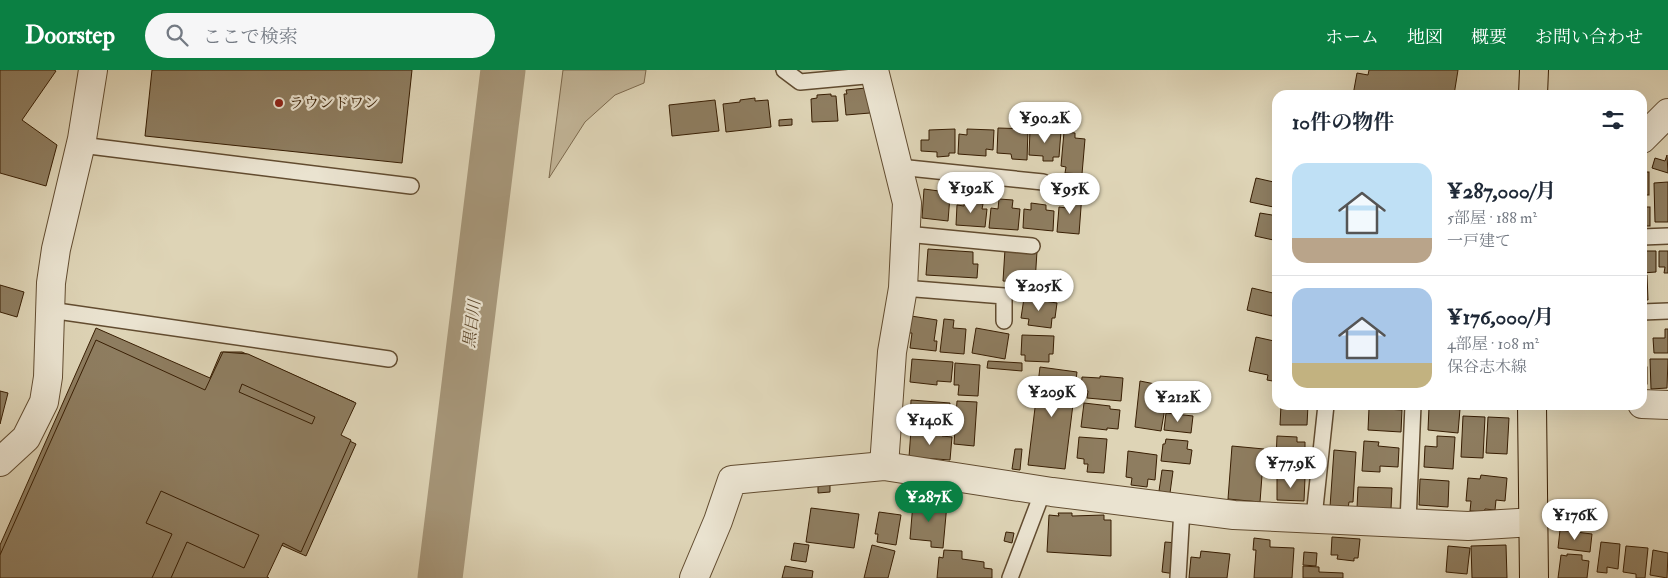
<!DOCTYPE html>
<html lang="ja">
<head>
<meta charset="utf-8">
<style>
	body { margin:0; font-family:"IM FELL Double Pica","Noto Serif JP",serif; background:#f6f6f7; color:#1f2937; height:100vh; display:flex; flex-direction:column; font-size:19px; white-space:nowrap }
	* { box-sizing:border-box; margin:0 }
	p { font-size:16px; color:#747a83 }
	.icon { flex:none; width:28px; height:28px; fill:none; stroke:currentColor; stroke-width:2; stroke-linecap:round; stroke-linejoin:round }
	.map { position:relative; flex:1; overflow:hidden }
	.sheet { position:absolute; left:1272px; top:20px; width:375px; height:320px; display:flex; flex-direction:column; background:#fff; border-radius:15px; box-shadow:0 5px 20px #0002 }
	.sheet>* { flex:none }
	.price { position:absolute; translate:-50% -42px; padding:0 11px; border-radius:18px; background:#fff; color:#222; font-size:16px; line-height:32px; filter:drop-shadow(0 1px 2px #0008) }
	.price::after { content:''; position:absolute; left:50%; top:30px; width:15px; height:11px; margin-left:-8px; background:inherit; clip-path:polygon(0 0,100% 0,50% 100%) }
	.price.on { background:#0b8043; color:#fff }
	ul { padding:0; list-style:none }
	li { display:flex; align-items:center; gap:15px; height:125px; padding:0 20px }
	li+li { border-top:1px solid #e0e1e3 }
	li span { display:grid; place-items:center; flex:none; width:140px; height:100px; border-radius:15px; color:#555 }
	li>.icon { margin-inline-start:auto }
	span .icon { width:60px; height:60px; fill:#fffc; stroke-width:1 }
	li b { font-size:21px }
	h2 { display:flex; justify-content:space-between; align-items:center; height:60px; padding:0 20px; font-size:21px }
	header { display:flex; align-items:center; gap:30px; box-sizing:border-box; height:70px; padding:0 25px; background:#0b8043; color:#fff }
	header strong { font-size:24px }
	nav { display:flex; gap:28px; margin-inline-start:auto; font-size:18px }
	.search { width:350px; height:45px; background:#f6f6f7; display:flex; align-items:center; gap:12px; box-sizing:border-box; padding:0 18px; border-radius:28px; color:#747a83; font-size:19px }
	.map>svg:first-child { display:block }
	.green { fill:#c2b598; stroke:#7d6a4e }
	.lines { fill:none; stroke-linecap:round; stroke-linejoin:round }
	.river { stroke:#a69679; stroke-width:45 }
	.building { fill:#8e7d60; stroke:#381e03; fill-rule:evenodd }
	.service-casing { stroke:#624c30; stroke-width:18 }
	.minor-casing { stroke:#624c30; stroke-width:30 }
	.primary-casing { stroke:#381e03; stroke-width:30 }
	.service { stroke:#eae3d0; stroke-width:15 }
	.minor { stroke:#eae3d0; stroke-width:28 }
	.primary { stroke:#ded4b6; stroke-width:28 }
	.poi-dot { fill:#8f2418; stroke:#eae3d0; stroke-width:2 }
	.labels { text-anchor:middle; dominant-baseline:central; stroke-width:4.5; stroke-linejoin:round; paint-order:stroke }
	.poi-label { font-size:15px; fill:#381e03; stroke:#eae3d0; text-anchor:start }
	.water-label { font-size:16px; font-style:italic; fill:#5e482c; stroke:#eae3d0 }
</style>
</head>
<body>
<header>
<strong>Doorstep</strong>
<div class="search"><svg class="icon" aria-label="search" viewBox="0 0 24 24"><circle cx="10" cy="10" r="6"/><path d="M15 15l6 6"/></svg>ここで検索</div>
<nav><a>ホーム</a><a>地図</a><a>概要</a><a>お問い合わせ</a></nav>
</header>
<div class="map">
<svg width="1668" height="508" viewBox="0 0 1668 508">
	<rect width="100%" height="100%" fill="#ded4b6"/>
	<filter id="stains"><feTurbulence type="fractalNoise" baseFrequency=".004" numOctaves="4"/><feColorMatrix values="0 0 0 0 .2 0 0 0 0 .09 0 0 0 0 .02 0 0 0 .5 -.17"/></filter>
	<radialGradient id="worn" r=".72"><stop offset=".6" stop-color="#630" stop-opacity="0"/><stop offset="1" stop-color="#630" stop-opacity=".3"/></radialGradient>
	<polygon class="green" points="563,0 646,0 644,13 615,25 585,52 549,108"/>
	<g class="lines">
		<polyline class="river" points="440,508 503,0"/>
	</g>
	<g class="building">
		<polygon points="0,0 54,0 56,1 22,50 57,75 46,116 0,103"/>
		<polygon points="152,0 412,0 402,93 145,66"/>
		<polygon points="1369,0 1458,0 1454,25 1353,25 1357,3 1368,5"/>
		<polygon points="866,18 868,23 870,43 846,45 844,24 847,24 846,20"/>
		<polygon points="831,24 831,26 836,26 838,51 812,52 811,29 817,28 817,25"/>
		<polygon points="755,28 755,31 768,30 771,57 726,62 723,34 740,32 740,30"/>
		<polygon points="715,30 719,61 672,66 669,35"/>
		<polygon points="792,49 792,55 779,56 779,50"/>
		<polygon points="998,58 1028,59 1027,90 1012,89 1011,84 997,83"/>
		<polygon points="955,59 955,83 949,83 949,86 937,87 937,82 921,81 921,70 929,70 929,60"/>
		<polygon points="967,59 994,60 993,80 986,79 986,86 958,84 959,64 967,65"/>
		<polygon points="1030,60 1061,61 1059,87 1053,87 1053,91 1043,91 1043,86 1029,85"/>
		<polygon points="1064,62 1075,63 1075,68 1085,69 1082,104 1065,103 1066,97 1061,96"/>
		<polygon points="1667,85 1668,103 1652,98 1655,88 1665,91"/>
		<rect x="1642" y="102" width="7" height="23"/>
		<polygon points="1256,108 1278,113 1278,138 1250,132"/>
		<polygon points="1668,112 1668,152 1655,152 1654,113"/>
		<polygon points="924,119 939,121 939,125 950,126 948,151 922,148"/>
		<polygon points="1068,123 1082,124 1079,164 1057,162 1059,137 1067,138"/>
		<polygon points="965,128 976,129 976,133 983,134 982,139 987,139 985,157 956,155 957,135 964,136"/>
		<polygon points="999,129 1013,130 1012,138 1020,139 1018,160 989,158 991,138 998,139"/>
		<polygon points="1031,133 1046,135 1046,140 1054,141 1053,161 1023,158 1024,139 1031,140"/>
		<rect x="1642" y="137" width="8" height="19"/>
		<polygon points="1260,143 1278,146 1278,171 1255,166"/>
		<polygon points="928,179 973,182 973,194 978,194 977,208 926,205"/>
		<polygon points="1005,179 1037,181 1035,213 1003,211"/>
		<polygon points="1642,181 1656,181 1656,202 1642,203"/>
		<polygon points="1659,181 1668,181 1668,203 1664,203 1665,197 1659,197"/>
		<polygon points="1642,205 1647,205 1648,230 1642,230"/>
		<polygon points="0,215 24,222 17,247 0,242"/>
		<polygon points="1252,218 1277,224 1272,246 1247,240"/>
		<polygon points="1024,228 1057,233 1055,248 1052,248 1051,258 1028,255 1029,249 1021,248"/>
		<polygon points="911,246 937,250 934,271 937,271 936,281 910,278 912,263 909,263"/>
		<polygon points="944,249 954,250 953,258 966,259 964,284 940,282"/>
		<polygon points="96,258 210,308 221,282 242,282 354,332 339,366 356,374 306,486 279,474 265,507 267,508 0,508 0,475"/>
		<polygon points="976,258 1009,264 1005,289 972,283"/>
		<polygon points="1665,259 1668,259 1668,283 1654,283 1653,268 1665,268"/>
		<polygon points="1022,265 1054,266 1053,284 1049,284 1049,292 1025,291 1025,285 1021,285"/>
		<polygon points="1256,267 1274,271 1273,276 1278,277 1278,312 1267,310 1268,305 1249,301"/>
		<path d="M 96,270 L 205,320 L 223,282 L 248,284 L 356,333 L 341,365 L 351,370 L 301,482 L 283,473 L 267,507 L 269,508 L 171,508 L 187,472 L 244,498 L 259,465 L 161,421 L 146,453 L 172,464 L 152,508 L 0,508 L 0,485 ZM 242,314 L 315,347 L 312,354 L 239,322 Z"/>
		<polygon points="912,289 953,292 951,312 937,311 937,315 910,312"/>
		<polygon points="1650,289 1668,289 1667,318 1651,319"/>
		<polygon points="988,291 1022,293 1022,301 987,298"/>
		<polygon points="955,293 980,295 978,326 958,325 959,315 954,315"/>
		<polygon points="1040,297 1077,302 1065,399 1028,395"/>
		<rect x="1642" y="297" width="5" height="17"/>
		<polygon points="1100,306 1123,308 1121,331 1087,328 1088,321 1081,320 1082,307 1100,308"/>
		<polygon points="1140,311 1165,316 1163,338 1165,338 1161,361 1135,357"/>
		<polygon points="0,321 8,323 0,354"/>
		<polygon points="911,330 950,333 949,353 929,352 928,354 910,353"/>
		<polygon points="957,331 977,332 974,376 954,374"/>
		<polygon points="1084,333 1110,336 1110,339 1120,340 1118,359 1107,358 1107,360 1081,357"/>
		<polygon points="1281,335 1308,335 1307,355 1280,355"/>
		<polygon points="1429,337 1460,339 1458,363 1428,360"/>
		<polygon points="1369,338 1402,340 1401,362 1368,360"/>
		<polygon points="1166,343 1193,346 1191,363 1164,360"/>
		<polygon points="1463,346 1485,347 1483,388 1461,387"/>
		<polygon points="1488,347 1509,348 1507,384 1486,383"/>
		<polygon points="911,360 942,363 942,366 952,367 950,390 909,387"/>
		<polygon points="1277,366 1297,367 1297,372 1305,372 1305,390 1276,390"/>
		<polygon points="1437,366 1455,367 1453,399 1424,397 1425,376 1437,377"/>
		<polygon points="1079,367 1107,369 1104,403 1087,402 1088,394 1084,394 1084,389 1077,388"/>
		<polygon points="1166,369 1188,371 1187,379 1192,380 1190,394 1161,391 1163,374 1165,374"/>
		<polygon points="1364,371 1379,372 1378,376 1399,378 1398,397 1380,396 1380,402 1362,401"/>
		<polygon points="1232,376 1264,379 1260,432 1228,429"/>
		<polygon points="1015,379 1022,379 1020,400 1012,399"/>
		<polygon points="1334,380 1356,382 1353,432 1349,432 1348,439 1330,437"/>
		<polygon points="1128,381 1157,385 1155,410 1148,409 1147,417 1131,415 1132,408 1126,407"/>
		<polygon points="1162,400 1173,401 1170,423 1159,421"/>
		<polygon points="1481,405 1507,408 1505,431 1496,430 1495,440 1485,439 1484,442 1470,441 1471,431 1466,431 1468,408 1480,409"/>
		<polygon points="1277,408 1305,408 1304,431 1277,430"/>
		<polygon points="1420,409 1449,411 1448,437 1419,435"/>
		<polygon points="830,413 830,422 818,423 818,414"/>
		<polygon points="1358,417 1392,418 1391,439 1357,438"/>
		<polygon points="932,432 947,434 943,478 931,477 931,471 910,469 913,433 932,435"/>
		<polygon points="811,438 859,444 854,478 806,472"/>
		<polygon points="879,442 901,445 896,475 877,472 878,464 875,464"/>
		<polygon points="1058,443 1072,443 1072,446 1104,445 1104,450 1111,450 1111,486 1047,482 1049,445 1059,446"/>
		<polygon points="1560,460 1592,464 1590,482 1558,478"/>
		<polygon points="1006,462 1014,463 1012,473 1004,471"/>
		<polygon points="1332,467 1360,469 1358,488 1354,488 1354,491 1337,489 1338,485 1331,485"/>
		<polygon points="1254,468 1270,470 1270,477 1294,478 1292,508 1254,508 1256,480 1253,480"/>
		<polygon points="1165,472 1178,473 1175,504 1162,502"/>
		<polygon points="1601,472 1620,474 1618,499 1607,497 1607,503 1597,502"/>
		<polygon points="794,473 809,475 806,492 791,490"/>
		<polygon points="872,475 895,481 888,508 864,508"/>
		<polygon points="1506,475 1507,508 1472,508 1471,476"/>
		<polygon points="1448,476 1470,478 1467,504 1446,502"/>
		<polygon points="1626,476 1648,478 1645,508 1636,508 1636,504 1623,502"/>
		<polygon points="944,480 962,481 962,489 984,492 984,498 992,499 992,508 937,508 939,487 943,488"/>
		<polygon points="1653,480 1668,483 1667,508 1650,505"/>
		<polygon points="1201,481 1230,484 1227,508 1189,508 1191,487 1200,488"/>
		<polygon points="1304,482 1317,483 1316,496 1303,495"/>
		<polygon points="1567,484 1582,485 1582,490 1589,491 1587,508 1558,508 1561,485 1567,486"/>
		<polygon points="785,496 813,501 812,508 782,508"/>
		<polygon points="1303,496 1319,497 1319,502 1343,503 1343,508 1303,508"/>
	</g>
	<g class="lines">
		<defs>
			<g id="service">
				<polyline points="784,0 800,12 876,5"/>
				<polyline points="81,75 411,116"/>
				<polyline points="899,97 1043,112"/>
				<polyline points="906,164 1032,176"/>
				<polyline points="1642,167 1668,166"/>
				<polyline points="903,218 1004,226 1004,251"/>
				<polyline points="50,240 389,289"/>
				<polyline points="1642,242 1668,241"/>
				<polyline points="1314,447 1326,335"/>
				<polyline points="1408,452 1413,335"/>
				<polyline points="1010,508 1043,421"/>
				<polyline points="1178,508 1182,439"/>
			</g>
			<g id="minor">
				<polyline points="874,0 907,133 903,218 892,282 884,396"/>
				<polyline points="1642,69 1668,43"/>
				<polyline points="1642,334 1668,335"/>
				<polyline points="0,392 26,368 44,332 48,307 51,213 56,179 82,69 93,0"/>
				<polyline points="694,508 718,451 732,410 884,396 1052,422 1234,445 1468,456 1534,452"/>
			</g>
			<g id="primary">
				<polyline points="1533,25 1534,0"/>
				<polyline points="1532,335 1534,508"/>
			</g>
		</defs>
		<use href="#service" class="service-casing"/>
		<use href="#minor" class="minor-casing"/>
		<use href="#primary" class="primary-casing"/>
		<use href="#service" class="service"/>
		<use href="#minor" class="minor"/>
		<use href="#primary" class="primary"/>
	</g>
	<circle class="poi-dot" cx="279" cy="33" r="5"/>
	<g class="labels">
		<g class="poi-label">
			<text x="289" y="33">ラウンドワン</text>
		</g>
		<g class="water-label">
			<text transform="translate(472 254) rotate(-83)">黒目川</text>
		</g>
	</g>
	<rect width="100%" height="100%" filter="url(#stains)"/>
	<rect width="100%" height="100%" fill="url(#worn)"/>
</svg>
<b class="price" style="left:1045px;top:74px">¥90.2K</b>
<b class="price" style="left:971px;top:144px">¥192K</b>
<b class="price" style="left:1070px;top:145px">¥95K</b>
<b class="price" style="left:1039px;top:242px">¥205K</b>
<b class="price" style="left:1052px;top:348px">¥209K</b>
<b class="price" style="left:1178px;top:353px">¥212K</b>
<b class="price" style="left:930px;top:376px">¥140K</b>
<b class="price" style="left:1291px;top:419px">¥77.9K</b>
<b class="price on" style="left:929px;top:453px">¥287K</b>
<b class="price" style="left:1575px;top:471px">¥176K</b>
<section class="sheet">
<h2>10件の物件<svg class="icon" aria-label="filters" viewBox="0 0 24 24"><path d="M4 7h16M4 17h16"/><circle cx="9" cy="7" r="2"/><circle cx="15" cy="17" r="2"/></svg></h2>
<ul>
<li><span style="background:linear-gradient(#bfe0f5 75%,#b9a48a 0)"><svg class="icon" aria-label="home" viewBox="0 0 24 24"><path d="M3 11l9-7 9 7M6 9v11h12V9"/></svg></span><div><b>¥287,000/月</b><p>5部屋 · 188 m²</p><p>一戸建て</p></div></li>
<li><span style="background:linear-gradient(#a9c7e8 75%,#c2b280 0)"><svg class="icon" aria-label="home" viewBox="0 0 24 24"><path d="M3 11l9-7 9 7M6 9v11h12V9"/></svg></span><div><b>¥176,000/月</b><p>4部屋 · 108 m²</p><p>保谷志木線</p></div></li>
</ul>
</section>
</div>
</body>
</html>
